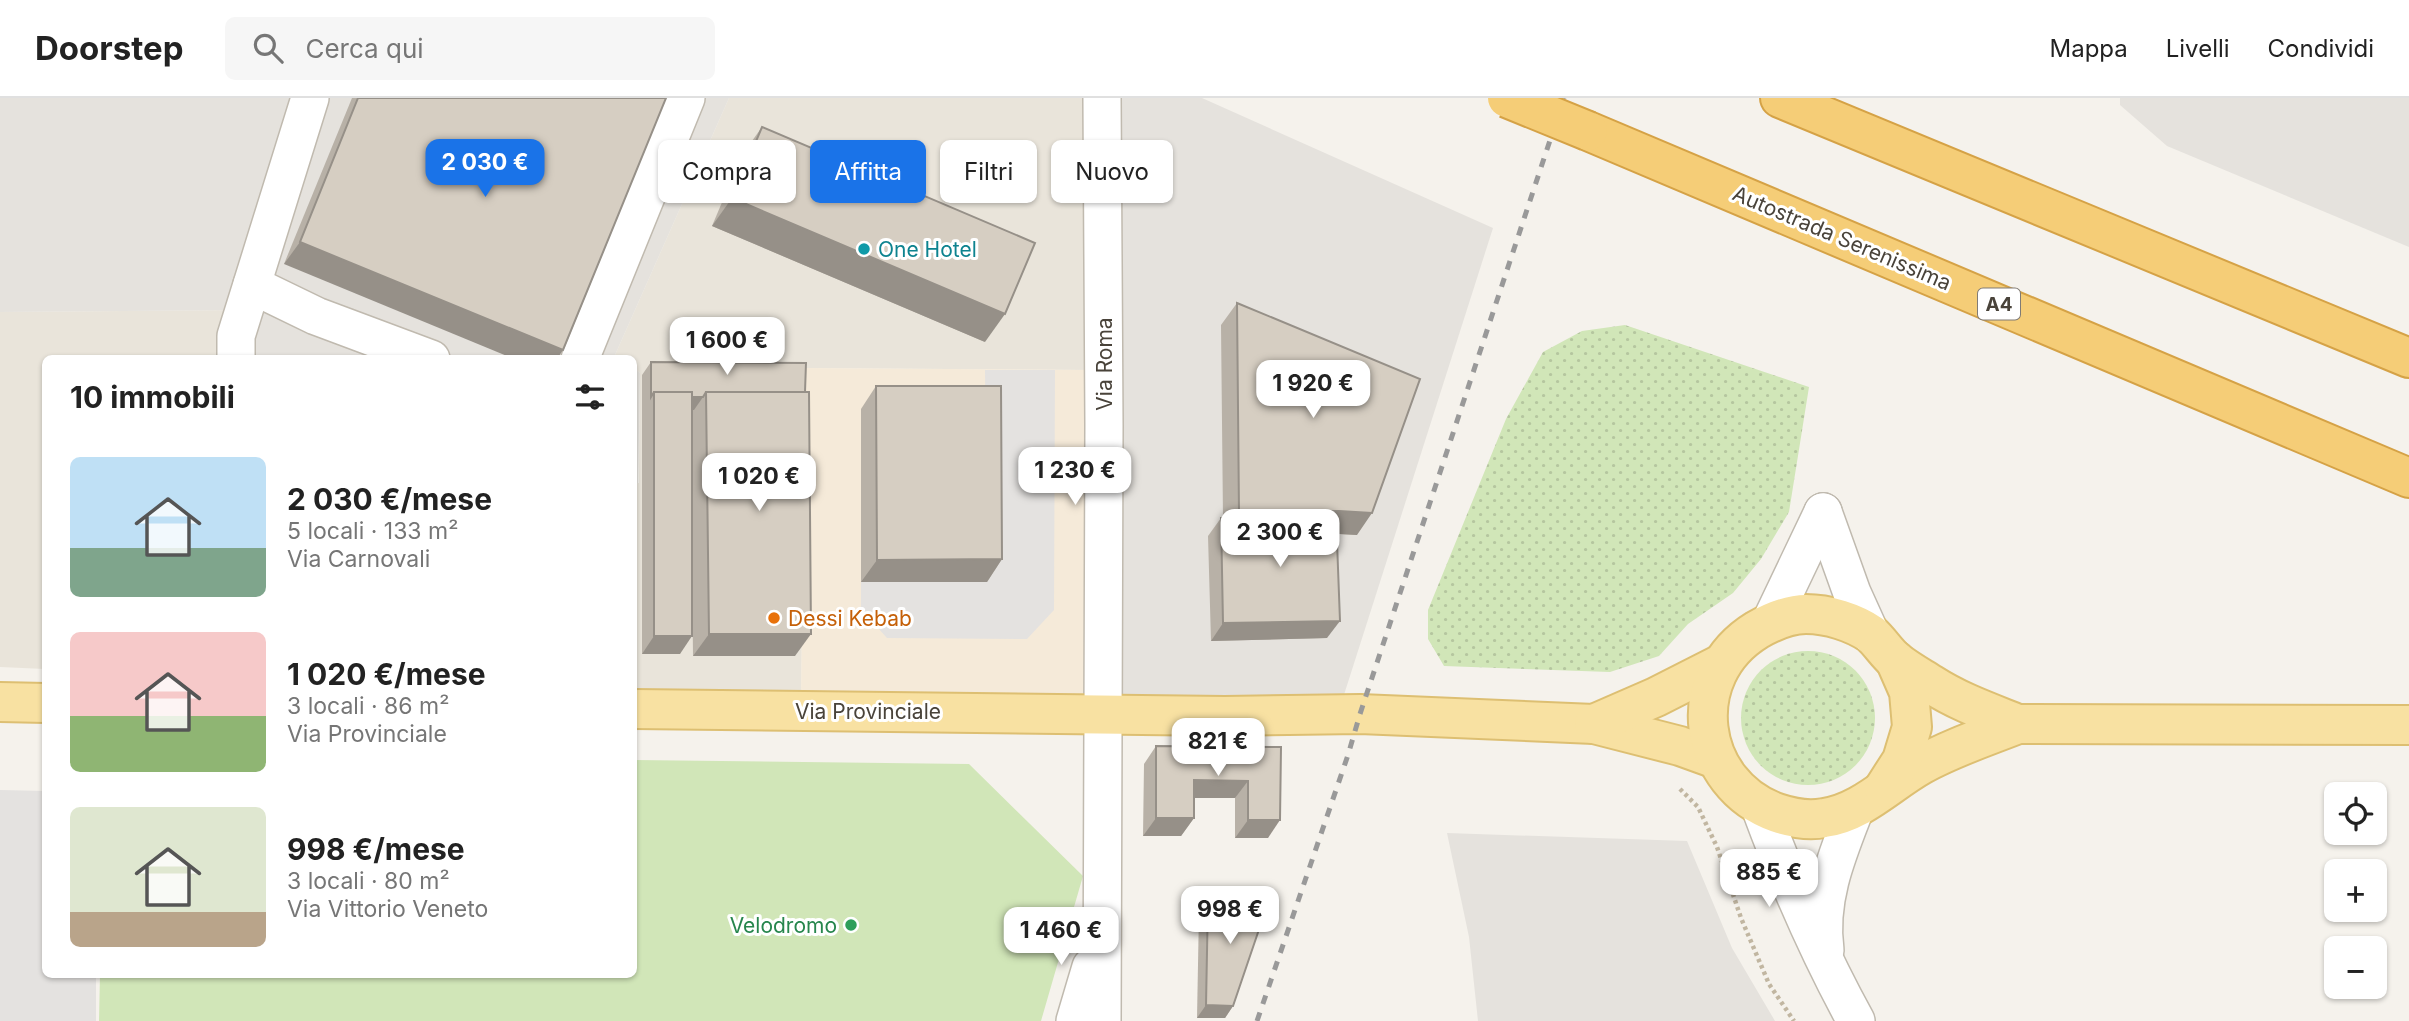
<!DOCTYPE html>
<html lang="it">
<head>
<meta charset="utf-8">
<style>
	body { margin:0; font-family:Inter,sans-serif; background:#f6f6f6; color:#222; height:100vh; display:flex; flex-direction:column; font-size:26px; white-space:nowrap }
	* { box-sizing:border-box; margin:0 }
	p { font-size:23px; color:#767676 }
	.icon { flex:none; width:38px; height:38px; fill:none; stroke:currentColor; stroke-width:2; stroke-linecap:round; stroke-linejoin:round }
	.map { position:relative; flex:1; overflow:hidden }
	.details { position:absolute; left:42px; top:257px; width:595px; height:623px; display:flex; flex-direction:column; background:#fff; border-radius:10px; box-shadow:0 2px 5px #0004 }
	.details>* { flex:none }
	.banner { position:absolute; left:658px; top:42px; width:665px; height:63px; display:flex; gap:14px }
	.controls { position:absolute; left:2324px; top:684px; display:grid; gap:14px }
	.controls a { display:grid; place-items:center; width:63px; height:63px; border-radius:10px; background:#fff; box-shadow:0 2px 5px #0004; font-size:35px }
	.price { position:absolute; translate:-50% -60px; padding:0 16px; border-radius:14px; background:#fff; color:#222; font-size:23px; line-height:46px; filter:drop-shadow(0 2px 4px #0008) }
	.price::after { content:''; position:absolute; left:50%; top:42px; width:21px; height:16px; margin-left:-10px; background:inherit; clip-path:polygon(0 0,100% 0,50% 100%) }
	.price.selected { background:#1a73e8; color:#fff }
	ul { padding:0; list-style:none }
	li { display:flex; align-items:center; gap:21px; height:175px; padding:0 28px }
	li span { display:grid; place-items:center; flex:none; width:196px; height:140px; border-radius:10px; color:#555 }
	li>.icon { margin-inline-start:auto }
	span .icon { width:84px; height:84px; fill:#fffc; stroke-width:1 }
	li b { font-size:30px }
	h2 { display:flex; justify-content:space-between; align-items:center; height:84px; padding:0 28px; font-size:30px }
	.pill { padding:0 24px; border-radius:10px; background:#fff; box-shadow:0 2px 5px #0004; font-size:24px; line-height:63px }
	.pill.selected { background:#1a73e8; color:#fff }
	header { display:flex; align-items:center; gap:42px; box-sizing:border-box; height:98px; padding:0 35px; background:#fff; border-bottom:2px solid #e0e0e0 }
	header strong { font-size:33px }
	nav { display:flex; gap:38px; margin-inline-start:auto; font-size:24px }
	.search { width:490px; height:63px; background:#f6f6f6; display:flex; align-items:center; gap:18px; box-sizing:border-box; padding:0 24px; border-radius:10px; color:#767676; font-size:26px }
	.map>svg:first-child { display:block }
	.residential { fill:#e9e4da }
	.commercial { fill:#f5ead9 }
	.industrial { fill:#e5e2dd }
	.grass { fill:url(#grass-dots) }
	.pitch { fill:#d1e6b8 }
	.parking { fill:#e4e2e0 }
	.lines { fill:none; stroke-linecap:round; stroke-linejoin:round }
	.minor-casing { stroke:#c0baaf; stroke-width:40 }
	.major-casing { stroke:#ddbf72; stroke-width:42 }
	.highway-casing { stroke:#d5a246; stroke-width:42 }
	.path { stroke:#c1b6a1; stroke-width:4.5; stroke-dasharray:3.5 3.5; stroke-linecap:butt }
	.minor { stroke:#fff; stroke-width:37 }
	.major { stroke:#f8e1a2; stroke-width:38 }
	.highway { stroke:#f5cd77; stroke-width:38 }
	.rail { stroke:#999; stroke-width:5; stroke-dasharray:9 9; stroke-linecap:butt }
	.highway-bridge-casing { stroke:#d5a246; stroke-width:42; stroke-linecap:butt }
	.highway-bridge { stroke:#f5cd77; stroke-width:38 }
	.wall { fill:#b8b1a7 }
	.shaded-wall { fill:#969088 }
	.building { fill:#d6cec2; stroke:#969088; stroke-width:2 }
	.culture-dot { fill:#0f9aa8; stroke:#fff; stroke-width:2.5 }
	.food-dot { fill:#e8710a; stroke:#fff; stroke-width:2.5 }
	.leisure-dot { fill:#2e9e5b; stroke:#fff; stroke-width:2.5 }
	.labels { text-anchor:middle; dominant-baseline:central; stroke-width:6; stroke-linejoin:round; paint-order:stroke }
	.shield { fill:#fff; stroke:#807b75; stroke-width:2 }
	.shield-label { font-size:19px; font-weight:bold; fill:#49433a }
	.street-label { font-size:21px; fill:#49433a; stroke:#fff }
	.culture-label { font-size:21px; fill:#0d838f; stroke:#fff; text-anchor:start }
	.food-label { font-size:21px; fill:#c56008; stroke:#fff; text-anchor:start }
	.leisure-label { font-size:21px; fill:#27864d; stroke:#fff; text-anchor:end }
</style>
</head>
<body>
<header>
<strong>Doorstep</strong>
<div class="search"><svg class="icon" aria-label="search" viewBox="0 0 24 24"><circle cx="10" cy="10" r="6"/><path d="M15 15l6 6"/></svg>Cerca qui</div>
<nav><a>Mappa</a><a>Livelli</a><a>Condividi</a></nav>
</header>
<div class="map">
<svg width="2409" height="923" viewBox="0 0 2409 923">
	<defs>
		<pattern id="grass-dots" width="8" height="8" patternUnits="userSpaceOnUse" patternTransform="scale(1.75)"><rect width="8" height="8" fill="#d1e6b8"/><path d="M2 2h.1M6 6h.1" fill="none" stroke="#b5c69f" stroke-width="1.8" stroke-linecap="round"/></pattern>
	</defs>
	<rect width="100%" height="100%" fill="#f5f2ec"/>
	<g class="residential">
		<polygon points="729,0 1089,0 1092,272 806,270 801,598 634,592 634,385 639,385 640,275 634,270 634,261 620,261 615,257"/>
		<polygon points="248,212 247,261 46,261 45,571 0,569 0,214"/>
	</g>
	<polygon class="commercial" points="805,270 1092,272 1090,602 801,598"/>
	<g class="industrial">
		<polygon points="0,0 729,0 615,257 620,261 247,261 247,212 0,214"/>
		<polygon points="1122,0 1202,0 1493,130 1342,603 1114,603"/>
		<polygon points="2120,0 2409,0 2409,149 2167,48 2120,7"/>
		<polygon points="634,270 640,275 638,385 634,385"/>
		<polygon points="1447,735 1687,743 1732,850 1775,923 1478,923 1469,839"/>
	</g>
	<g class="grass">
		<polygon points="1625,227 1809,289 1789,414 1761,461 1733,495 1688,526 1659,558 1610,574 1444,568 1428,541 1428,512 1506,321 1543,254 1582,233"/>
		<circle cx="1808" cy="620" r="67"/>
	</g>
	<polygon class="pitch" points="634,662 969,666 1083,778 1041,923 99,923 100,877 634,877"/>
	<g class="parking">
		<polygon points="985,272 1055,272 1054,512 1027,541 887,540 861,511 861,484 987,483"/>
		<polygon points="0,692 45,693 46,877 96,877 96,923 0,923"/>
	</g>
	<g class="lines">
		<defs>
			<g id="minor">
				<polyline points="1102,0 1104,327 1102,923"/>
				<polyline points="252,187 316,218 431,261"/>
				<polyline points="236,261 236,238 310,0"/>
				<polyline points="580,261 686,0"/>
				<polyline points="1823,414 1852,495 1871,537"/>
				<polyline points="1771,523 1823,414"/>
				<path d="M 1760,709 C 1787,782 1818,854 1856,923"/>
				<path d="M 1825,852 C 1818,802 1837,757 1855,711"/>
				<polyline points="1075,923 1091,869"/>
			</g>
			<g id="major">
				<polyline points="0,604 46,605"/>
				<polyline points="634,611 1225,618 1360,616 1594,626 1680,648 1716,661"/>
				<polyline points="1594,626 1656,599 1721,566"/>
				<path d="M 2018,626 C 1985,639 1951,650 1921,667 C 1889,685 1861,715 1824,720 C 1809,723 1792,720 1777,715 C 1696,686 1682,578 1757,532 C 1771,524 1789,516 1806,516 C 1828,516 1853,524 1871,536 C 1880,544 1887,556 1896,563 C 1907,572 1920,579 1931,586 C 1959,604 1988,614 2018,626 L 2409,627"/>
				<polyline points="1884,690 1902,662 1912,629 1909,594 1895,562"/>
			</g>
			<g id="highway">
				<polyline points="1780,0 2409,260"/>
				<polyline points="1588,33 2409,380"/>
			</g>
		</defs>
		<use href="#minor" class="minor-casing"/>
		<use href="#major" class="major-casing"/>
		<use href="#highway" class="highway-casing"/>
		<polyline class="path" points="1680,691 1698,709 1717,749 1741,820 1769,886 1794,923"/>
		<use href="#minor" class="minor"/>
		<use href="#major" class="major"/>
		<use href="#highway" class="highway"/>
		<polyline class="rail" points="1257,923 1348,657 1360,616 1564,0"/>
		<defs>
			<polyline id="highway-bridge" points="1507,0 1588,33"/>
		</defs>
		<use href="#highway-bridge" class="highway-bridge-casing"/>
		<use href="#highway-bridge" class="highway-bridge"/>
	</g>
	<g class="wall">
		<polygon points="352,0 666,0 284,166"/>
		<polygon points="762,29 985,244 712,128 742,57"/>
		<polygon points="1237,205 1357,437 1337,436 1327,540 1211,543 1208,438 1221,420 1223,420 1221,227"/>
		<polygon points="651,264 806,265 795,558 693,558 692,469 680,556 642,556 642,277"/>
		<polygon points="876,288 1002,461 987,484 861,484 861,311"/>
		<polygon points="1156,648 1281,649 1268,740 1235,740 1235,700 1194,700 1194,720 1181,738 1143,738 1144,666"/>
		<polygon points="1208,801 1233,908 1225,920 1197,920 1199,813"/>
	</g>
	<g class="shaded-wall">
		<polygon points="732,100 1005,216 985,244 712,128"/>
		<polygon points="300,144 563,252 557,261 514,261 284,166"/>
		<polygon points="654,299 703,299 694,312 654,312"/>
		<polygon points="1339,413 1372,415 1357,437 1324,435 1223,438 1239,415"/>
		<polygon points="1002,461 987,484 861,484 877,462"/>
		<polygon points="1340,523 1327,540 1211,543 1223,525"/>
		<polygon points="709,536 811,536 795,558 693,558"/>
		<polygon points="654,538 692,538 680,556 642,556"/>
		<polygon points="1194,682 1248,683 1235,700 1182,700"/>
		<polygon points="1156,720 1194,720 1181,738 1143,738"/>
		<polygon points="1248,722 1280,722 1268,740 1235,740"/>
		<polygon points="1206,907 1233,908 1225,920 1197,920"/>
	</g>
	<g class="building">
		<polygon points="358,0 666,0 563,252 300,144"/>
		<polygon points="762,29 1035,145 1005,216 732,100"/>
		<polygon points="1237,205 1420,281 1372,415 1339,413 1239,415"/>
		<polygon points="651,264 806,265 805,294 706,294 703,299 692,299 692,294 654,294 651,299"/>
		<polygon points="876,288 1001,288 1002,461 877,462"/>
		<rect x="654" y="294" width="38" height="244"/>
		<polygon points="706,294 809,294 811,536 709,536"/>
		<polygon points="1336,417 1340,523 1223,525 1221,420"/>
		<polygon points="1156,648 1281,649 1280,722 1248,722 1248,683 1194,682 1194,720 1156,720"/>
		<polygon points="1208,801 1269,802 1233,908 1206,907"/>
	</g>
	<circle class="culture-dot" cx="864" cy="151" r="7"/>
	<circle class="food-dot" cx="774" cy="520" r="7"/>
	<circle class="leisure-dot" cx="851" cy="827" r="7"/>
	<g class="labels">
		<rect class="shield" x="1978" y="190.5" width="42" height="31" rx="5"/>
		<g class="shield-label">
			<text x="1999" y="206">A4</text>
		</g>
		<g class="street-label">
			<text transform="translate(1842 140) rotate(23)">Autostrada Serenissima</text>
			<text transform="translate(1104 266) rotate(-90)">Via Roma</text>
			<text x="868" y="613">Via Provinciale</text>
		</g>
		<g class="culture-label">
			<text x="878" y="151">One Hotel</text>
		</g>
		<g class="food-label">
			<text x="788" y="520">Dessi Kebab</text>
		</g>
		<g class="leisure-label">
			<text x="837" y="827">Velodromo</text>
		</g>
	</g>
</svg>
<div class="controls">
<a><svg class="icon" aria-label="locate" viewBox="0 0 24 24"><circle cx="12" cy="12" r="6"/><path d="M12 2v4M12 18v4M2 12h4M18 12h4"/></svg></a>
<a>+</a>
<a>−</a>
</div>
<b class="price selected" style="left:485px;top:101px">2 030 €</b>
<b class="price" style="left:727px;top:279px">1 600 €</b>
<b class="price" style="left:1313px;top:322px">1 920 €</b>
<b class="price" style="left:1075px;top:409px">1 230 €</b>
<b class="price" style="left:759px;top:415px">1 020 €</b>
<b class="price" style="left:1280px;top:471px">2 300 €</b>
<b class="price" style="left:1218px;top:680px">821 €</b>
<b class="price" style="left:1769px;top:811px">885 €</b>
<b class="price" style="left:1230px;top:848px">998 €</b>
<b class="price" style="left:1061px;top:869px">1 460 €</b>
<div class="banner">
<a class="pill">Compra</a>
<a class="pill selected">Affitta</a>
<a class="pill">Filtri</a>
<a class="pill">Nuovo</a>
</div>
<section class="details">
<h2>10 immobili<svg class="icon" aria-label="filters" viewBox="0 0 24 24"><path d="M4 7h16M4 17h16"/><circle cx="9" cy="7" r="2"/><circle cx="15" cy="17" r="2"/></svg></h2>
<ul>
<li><span style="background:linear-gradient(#bfe0f5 65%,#7fa58c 0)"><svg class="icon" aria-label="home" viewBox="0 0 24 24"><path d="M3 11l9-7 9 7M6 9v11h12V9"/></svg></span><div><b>2 030 €/mese</b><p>5 locali · 133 m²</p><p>Via Carnovali</p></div></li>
<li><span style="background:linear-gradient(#f6c9c9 60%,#8fb573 0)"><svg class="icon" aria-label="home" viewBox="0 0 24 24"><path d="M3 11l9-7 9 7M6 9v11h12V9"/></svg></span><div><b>1 020 €/mese</b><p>3 locali · 86 m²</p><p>Via Provinciale</p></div></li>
<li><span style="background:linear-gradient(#dfe7d0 75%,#b9a48a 0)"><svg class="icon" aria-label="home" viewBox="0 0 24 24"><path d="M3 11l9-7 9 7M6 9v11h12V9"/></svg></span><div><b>998 €/mese</b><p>3 locali · 80 m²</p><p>Via Vittorio Veneto</p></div></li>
</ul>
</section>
</div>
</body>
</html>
